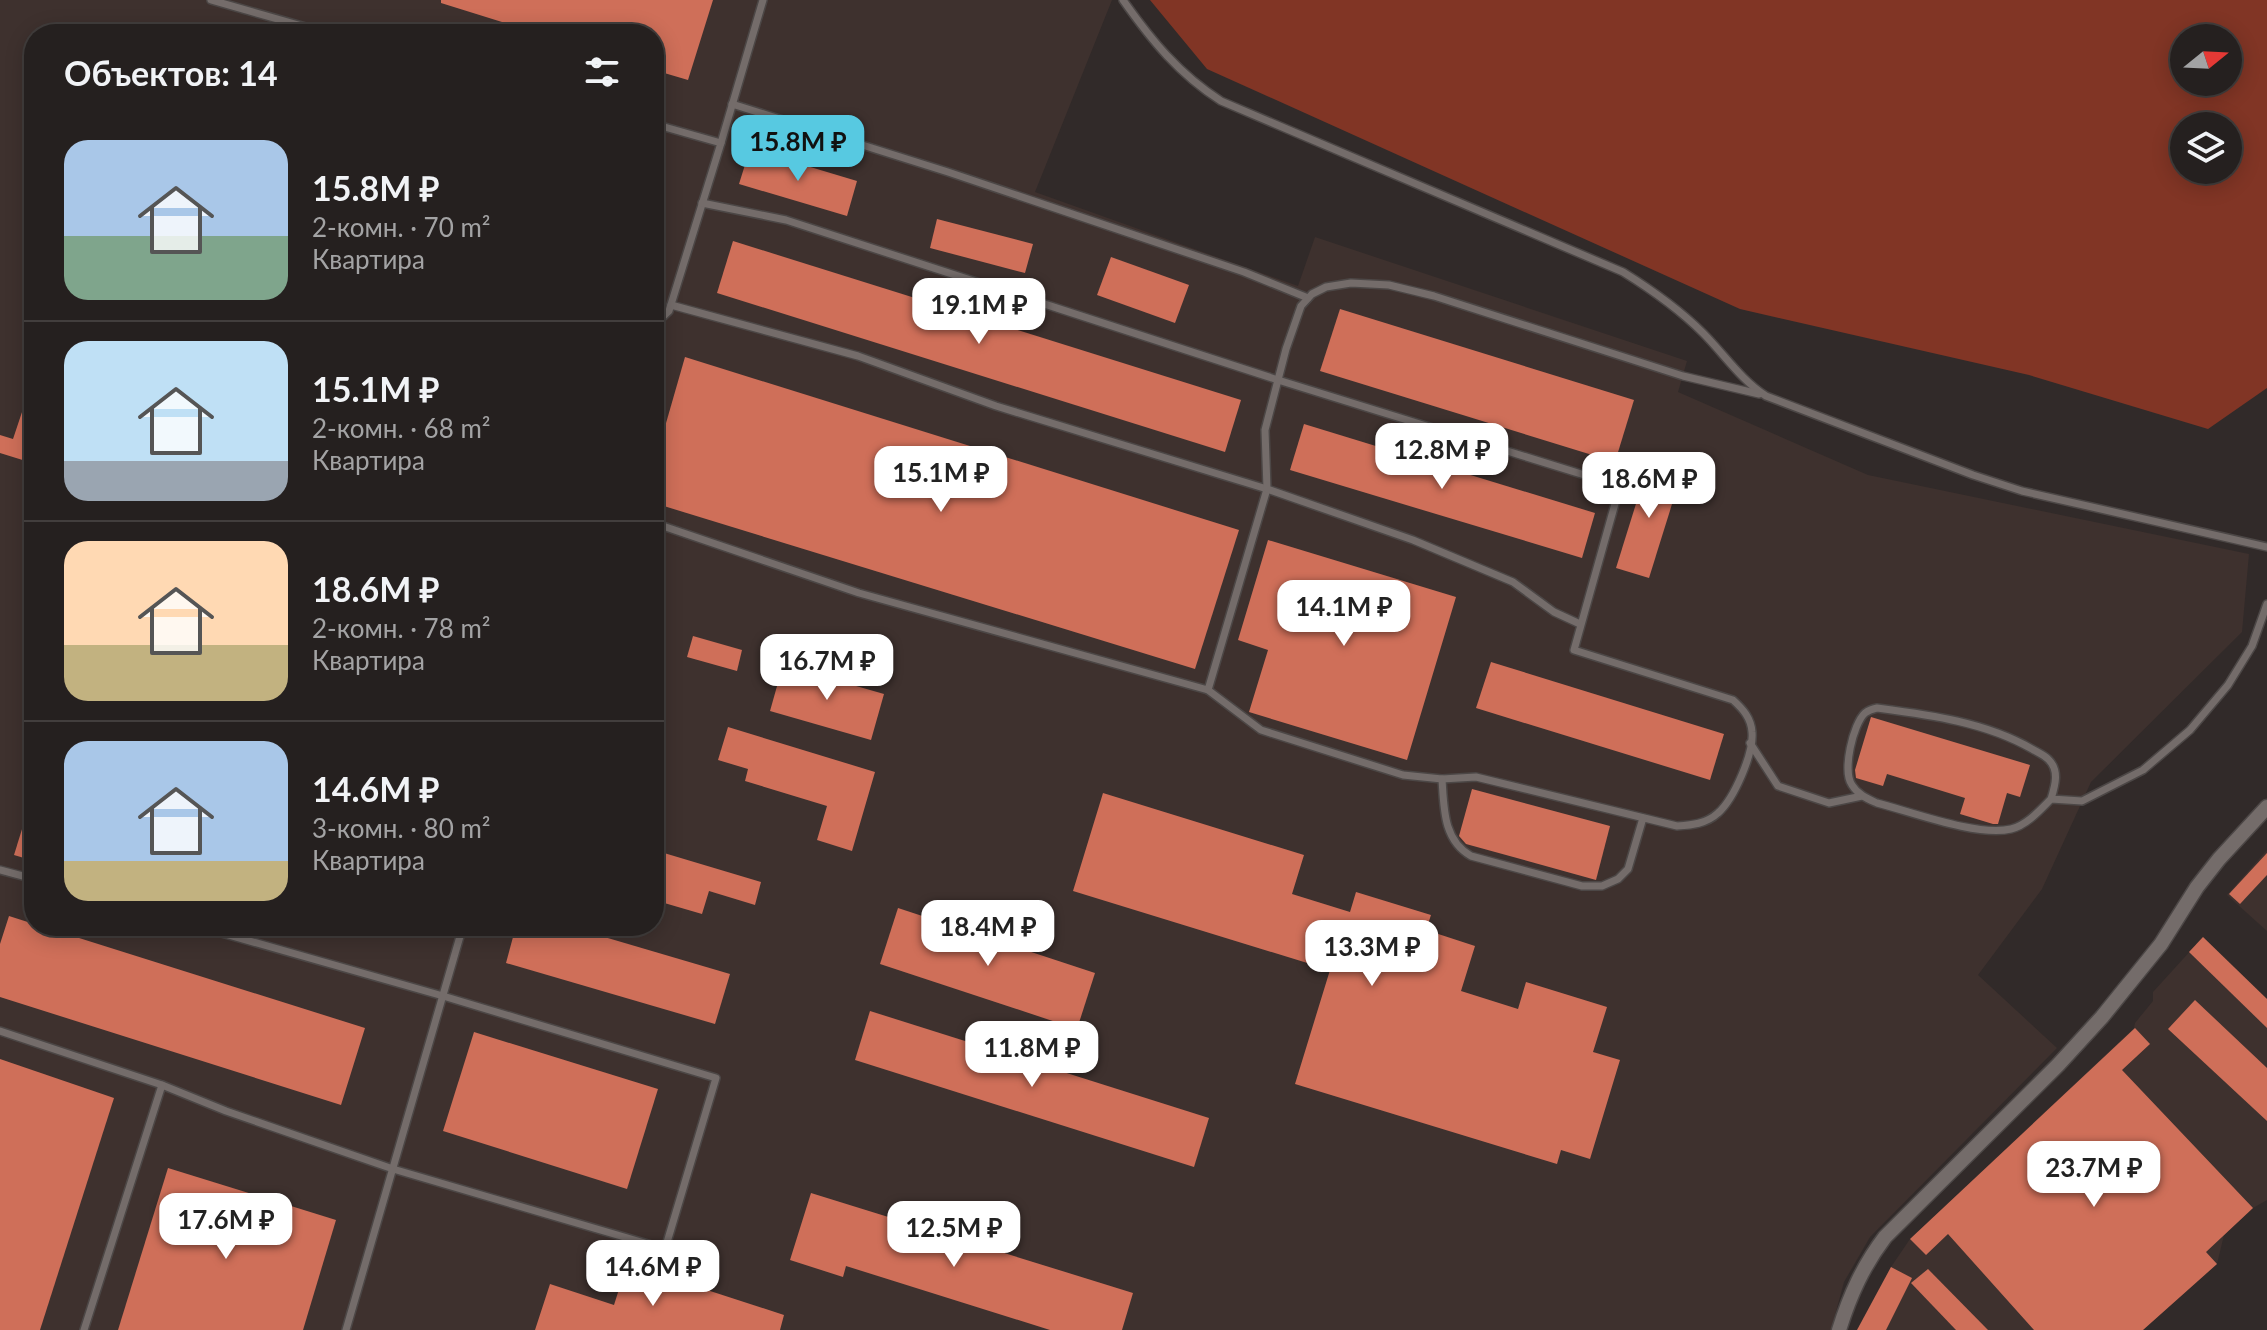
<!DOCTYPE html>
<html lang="ru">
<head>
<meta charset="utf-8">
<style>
	body { margin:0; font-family:Lato,sans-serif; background:#2d2828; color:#f1f3f6; height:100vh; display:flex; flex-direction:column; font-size:30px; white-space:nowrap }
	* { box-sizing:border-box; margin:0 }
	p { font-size:26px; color:#a3a3a4 }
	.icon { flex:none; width:44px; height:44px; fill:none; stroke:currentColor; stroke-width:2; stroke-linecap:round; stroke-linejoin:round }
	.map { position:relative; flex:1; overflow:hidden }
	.panel { position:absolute; left:24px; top:24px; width:640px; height:912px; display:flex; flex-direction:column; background:#25201f; border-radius:32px; box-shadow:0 4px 20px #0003,0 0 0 2px #423e3d }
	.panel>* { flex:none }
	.needle { width:52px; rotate:72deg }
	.buttons { position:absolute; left:2170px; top:24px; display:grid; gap:16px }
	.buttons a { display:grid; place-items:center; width:72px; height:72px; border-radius:50%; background:#25201f; box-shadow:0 4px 20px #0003,0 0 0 2px #423e3d; font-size:40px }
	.price { position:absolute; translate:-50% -68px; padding:0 18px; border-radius:16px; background:#fff; color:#222; font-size:26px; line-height:52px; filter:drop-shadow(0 2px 4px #0008) }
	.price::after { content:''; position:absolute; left:50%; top:48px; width:24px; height:18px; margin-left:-12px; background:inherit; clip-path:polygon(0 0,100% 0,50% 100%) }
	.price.on { background:#57c9e1; color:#111 }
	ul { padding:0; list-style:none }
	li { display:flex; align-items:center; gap:24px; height:200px; padding:0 40px }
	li+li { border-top:2px solid #423e3d }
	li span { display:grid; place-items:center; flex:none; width:224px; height:160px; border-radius:24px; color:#555 }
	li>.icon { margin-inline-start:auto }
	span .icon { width:96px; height:96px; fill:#fffc; stroke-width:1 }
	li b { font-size:34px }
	h2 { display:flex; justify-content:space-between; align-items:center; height:96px; padding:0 40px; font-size:34px }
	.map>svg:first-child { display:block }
	.built { fill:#3e312e; fill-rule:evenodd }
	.green { fill:#813525; fill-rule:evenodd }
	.building { fill:#cf6f59 }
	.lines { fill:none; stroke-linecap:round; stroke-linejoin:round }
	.lane-casing { stroke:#4c4746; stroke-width:10 }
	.street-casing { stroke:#4c4746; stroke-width:17 }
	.lane { stroke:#746c6a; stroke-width:7 }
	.street { stroke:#746c6a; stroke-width:14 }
</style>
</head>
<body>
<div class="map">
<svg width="2267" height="1330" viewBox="0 0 2267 1330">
	<rect width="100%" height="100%" fill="#312a29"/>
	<g class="built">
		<path d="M 0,0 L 1112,0 L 1035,192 L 1298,286 L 1315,237 L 1687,361 L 1678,392 L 1868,475 L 2249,554 L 2242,632 L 2091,782 L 2042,889 L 1978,975 L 2057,1048 L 1870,1237 L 1844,1282 L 1831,1330 L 0,1330 ZM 34,34 L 654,34 L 654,926 L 34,926 Z"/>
		<polygon points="2267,850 2267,931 2227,895"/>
		<polygon points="2203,937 2267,999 2267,1200 2253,1208 2224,1235 2217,1264 2143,1330 1858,1330 1891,1267 1910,1239 2134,1028 2135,1023 2153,1001 2153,992"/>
	</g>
	<path class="green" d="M 1150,0 L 2267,0 L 2267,388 L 2208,429 L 2029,375 L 1740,309 L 1207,69 ZM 2184,38 L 2228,38 L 2228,82 L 2184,82 ZM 2184,126 L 2228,126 L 2228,170 L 2184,170 Z"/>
	<g class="building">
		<polygon points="441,0 713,0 688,80 654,70 654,34 540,34 441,3"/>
		<polygon points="750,149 857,181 847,216 739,184"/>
		<polygon points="937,219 1033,244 1025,273 930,248"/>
		<polygon points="733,241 1241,400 1225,452 717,293"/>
		<polygon points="1111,257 1189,285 1175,323 1097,295"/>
		<polygon points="1340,309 1634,400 1615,462 1320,371"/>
		<polygon points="685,357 1239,530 1195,669 654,503 654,465"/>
		<polygon points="31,385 34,385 34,446 29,462 0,453 0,435 13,439"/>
		<polygon points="1304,424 1595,513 1582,558 1290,470"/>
		<polygon points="1649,462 1682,472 1649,578 1616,568"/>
		<polygon points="1268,540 1456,597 1407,760 1249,712 1268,650 1238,640"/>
		<polygon points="693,636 742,650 737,671 687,657"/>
		<polygon points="1491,662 1724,734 1710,780 1476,708"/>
		<polygon points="783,665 884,694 871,740 770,711"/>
		<polygon points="1871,717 2030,765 2020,797 2007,793 1998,824 1993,824 1960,814 1965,798 1887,774 1883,786 1856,778 1855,770"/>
		<polygon points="728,727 875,772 852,851 817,840 827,806 745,781 748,769 718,760"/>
		<polygon points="1472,789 1610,826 1596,880 1466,844 1459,836"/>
		<polygon points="1103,793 1304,855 1292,894 1350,912 1356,892 1431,915 1426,930 1475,946 1461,991 1518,1009 1526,982 1607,1007 1593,1052 1620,1060 1590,1159 1561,1150 1557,1164 1295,1084 1330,970 1073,891"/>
		<polygon points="31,800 34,801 34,861 14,855"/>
		<polygon points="654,850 761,882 755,905 709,891 702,914 654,900"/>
		<polygon points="2267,853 2267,875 2240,904 2229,894"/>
		<polygon points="898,908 1095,973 1077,1029 880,964"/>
		<polygon points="9,916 34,924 34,926 41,926 365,1028 341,1105 0,997 0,944"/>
		<polygon points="516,926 567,926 730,974 715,1024 506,963"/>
		<polygon points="2203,937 2267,999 2267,1028 2189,952"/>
		<polygon points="2195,1000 2267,1068 2267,1121 2168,1029"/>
		<polygon points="870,1011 1209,1118 1194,1167 855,1060"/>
		<polygon points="2135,1028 2150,1044 2122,1070 2253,1208 2206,1252 2217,1264 2143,1330 2034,1330 1948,1234 1926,1255 1910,1239"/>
		<polygon points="474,1032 658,1089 627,1189 443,1131"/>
		<polygon points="0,1059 114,1098 40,1330 0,1330"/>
		<polygon points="168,1168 336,1220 303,1330 118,1330"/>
		<polygon points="811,1193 1133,1293 1122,1330 1050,1330 846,1266 843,1277 790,1260"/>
		<polygon points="627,1264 784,1315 780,1330 535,1330 550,1284 614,1305"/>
		<polygon points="1891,1267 1912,1278 1886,1330 1857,1330"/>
		<polygon points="1928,1269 1988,1330 1956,1330 1911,1283"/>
	</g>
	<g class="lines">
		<defs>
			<g id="lane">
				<polyline points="211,0 330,34"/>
				<path d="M 1123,0 C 1152,41 1179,74 1221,101 L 1623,272 C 1652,290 1679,309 1703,333 C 1724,354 1741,380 1766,396 L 1973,475 L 2022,491 L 2267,547"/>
				<polyline points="732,104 948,172 1244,272 1308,298"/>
				<polyline points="654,124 721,143 669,311 654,325"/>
				<polyline points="721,143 763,0"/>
				<path d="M 702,203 L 786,220 L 1278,380 L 1620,486 L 1574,650 L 1733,700 C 1743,709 1751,718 1752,732 C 1754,753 1734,799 1718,813 C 1706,824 1692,825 1677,826 L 1476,777 L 1442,779 L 1403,775 L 1261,730 L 1208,690"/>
				<polyline points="654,523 859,593 1208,690 1267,489 996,406 858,356 671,305"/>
				<polyline points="1580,624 1554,612 1513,582 1413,540 1267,489 1265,430 1286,349 1301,306 1312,294 1326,287 1351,283 1389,285 1434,296 1683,376 1759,394"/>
				<polyline points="1750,743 1778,786 1829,803 1862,796"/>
				<path d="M 1442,779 C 1444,808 1443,840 1471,856 L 1582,886 L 1602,886 L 1618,879 L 1628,869 L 1643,818"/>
				<path d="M 2051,799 C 2055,786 2060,770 2048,759 C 2044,755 2037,752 2032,749 C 1985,722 1930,715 1877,708 C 1872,709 1869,710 1865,713 C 1853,724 1842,771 1852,785 C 1858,795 1868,799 1877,803 C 1912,812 1978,837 2011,829 C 2027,825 2040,810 2051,799 L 2082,801 L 2143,770 L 2190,730 L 2228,685 L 2252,646 L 2267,604"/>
				<polyline points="0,870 34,879"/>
				<polyline points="0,1031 162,1085 226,1111 393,1169 665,1249 716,1078 443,996 197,926"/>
				<polyline points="84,1330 162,1085"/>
				<polyline points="346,1330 463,926"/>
			</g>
			<path id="street" d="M 1839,1330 C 1850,1295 1863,1266 1885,1237 L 2058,1065 L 2102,1017 L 2161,944 L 2197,887 L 2219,859 L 2267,807"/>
		</defs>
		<use href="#lane" class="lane-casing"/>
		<use href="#street" class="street-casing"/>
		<use href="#lane" class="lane"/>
		<use href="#street" class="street"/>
	</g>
</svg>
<div class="buttons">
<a><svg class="needle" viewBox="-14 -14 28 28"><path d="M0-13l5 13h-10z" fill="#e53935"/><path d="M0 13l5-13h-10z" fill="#a3a3a4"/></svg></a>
<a><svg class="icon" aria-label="layers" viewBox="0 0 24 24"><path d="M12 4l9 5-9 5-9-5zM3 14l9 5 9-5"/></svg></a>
</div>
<b class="price on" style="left:798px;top:183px">15.8M ₽</b>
<b class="price" style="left:979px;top:346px">19.1M ₽</b>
<b class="price" style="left:1442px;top:491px">12.8M ₽</b>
<b class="price" style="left:941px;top:514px">15.1M ₽</b>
<b class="price" style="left:1649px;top:520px">18.6M ₽</b>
<b class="price" style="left:1344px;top:648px">14.1M ₽</b>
<b class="price" style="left:827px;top:702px">16.7M ₽</b>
<b class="price" style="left:988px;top:968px">18.4M ₽</b>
<b class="price" style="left:1372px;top:988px">13.3M ₽</b>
<b class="price" style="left:1032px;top:1089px">11.8M ₽</b>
<b class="price" style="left:2094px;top:1209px">23.7M ₽</b>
<b class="price" style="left:226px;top:1261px">17.6M ₽</b>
<b class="price" style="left:954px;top:1269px">12.5M ₽</b>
<b class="price" style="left:653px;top:1308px">14.6M ₽</b>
<section class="panel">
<h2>Объектов: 14<svg class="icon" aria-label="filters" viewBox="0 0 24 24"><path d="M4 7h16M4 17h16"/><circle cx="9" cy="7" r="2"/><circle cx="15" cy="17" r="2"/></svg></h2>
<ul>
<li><span style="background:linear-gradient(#a9c7e8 60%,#7fa58c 0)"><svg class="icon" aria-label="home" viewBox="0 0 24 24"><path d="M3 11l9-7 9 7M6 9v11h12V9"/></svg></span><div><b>15.8M ₽</b><p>2-комн. · 70 m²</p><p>Квартира</p></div></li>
<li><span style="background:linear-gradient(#bfe0f5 75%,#9aa5b1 0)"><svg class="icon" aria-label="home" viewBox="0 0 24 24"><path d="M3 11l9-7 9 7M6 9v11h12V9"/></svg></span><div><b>15.1M ₽</b><p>2-комн. · 68 m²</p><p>Квартира</p></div></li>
<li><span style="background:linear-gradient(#ffd9b3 65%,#c2b280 0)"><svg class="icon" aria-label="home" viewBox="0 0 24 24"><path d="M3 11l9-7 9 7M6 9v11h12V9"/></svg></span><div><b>18.6M ₽</b><p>2-комн. · 78 m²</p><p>Квартира</p></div></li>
<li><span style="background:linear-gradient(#a9c7e8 75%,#c2b280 0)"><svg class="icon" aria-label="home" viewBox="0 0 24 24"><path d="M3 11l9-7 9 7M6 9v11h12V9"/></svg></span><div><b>14.6M ₽</b><p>3-комн. · 80 m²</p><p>Квартира</p></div></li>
</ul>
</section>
</div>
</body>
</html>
